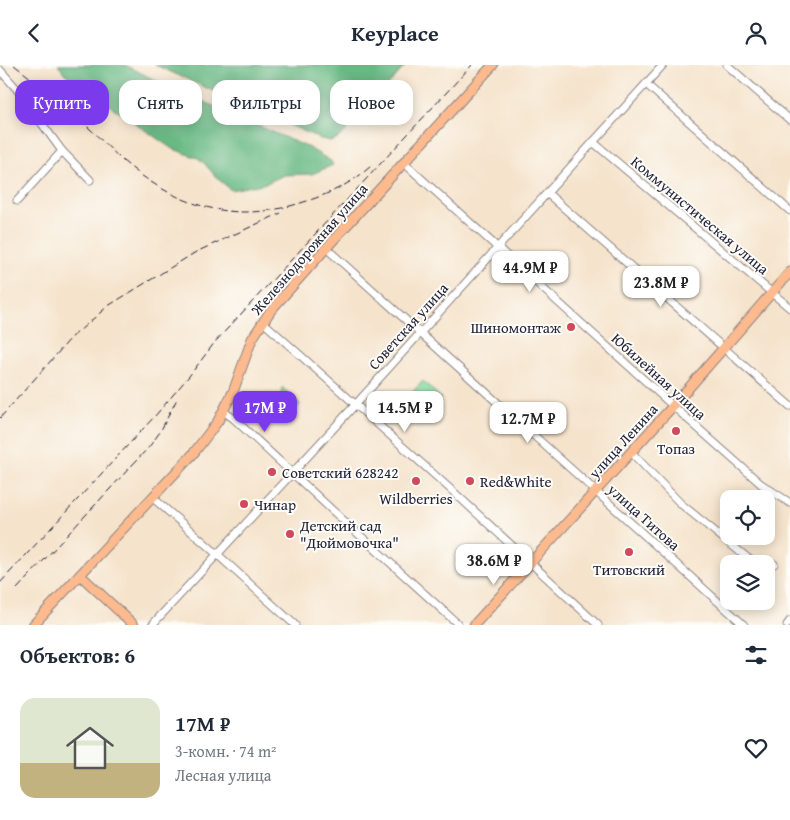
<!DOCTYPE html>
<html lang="ru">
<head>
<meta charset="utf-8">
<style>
	body { margin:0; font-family:"Gentium Book Plus",serif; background:#f6f6f7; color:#1f2937; height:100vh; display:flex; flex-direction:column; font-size:19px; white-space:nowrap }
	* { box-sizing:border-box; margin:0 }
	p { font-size:16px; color:#747a83 }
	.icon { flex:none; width:28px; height:28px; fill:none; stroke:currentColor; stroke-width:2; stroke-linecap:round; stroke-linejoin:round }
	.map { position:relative; height:560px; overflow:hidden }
	.sheet { display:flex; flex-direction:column; background:#fff; flex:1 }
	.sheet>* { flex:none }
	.hud { position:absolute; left:15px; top:15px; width:500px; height:45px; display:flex; gap:10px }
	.fabs { position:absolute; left:720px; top:425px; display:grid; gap:10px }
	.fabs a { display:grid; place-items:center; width:55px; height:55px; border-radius:10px; background:#fff; box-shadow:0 2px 12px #0003; font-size:25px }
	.price { position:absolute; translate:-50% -42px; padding:0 11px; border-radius:10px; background:#fff; color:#222; font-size:16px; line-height:32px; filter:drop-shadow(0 1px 2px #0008) }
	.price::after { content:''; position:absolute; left:50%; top:30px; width:15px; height:11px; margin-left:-8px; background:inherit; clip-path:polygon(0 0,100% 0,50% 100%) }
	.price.active { background:#7c3aed; color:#fff }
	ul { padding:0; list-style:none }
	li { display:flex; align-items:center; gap:15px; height:125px; padding:0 20px }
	li span { display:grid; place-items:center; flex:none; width:140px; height:100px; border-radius:15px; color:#555 }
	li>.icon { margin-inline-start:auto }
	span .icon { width:60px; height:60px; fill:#fffc; stroke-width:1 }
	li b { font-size:21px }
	h2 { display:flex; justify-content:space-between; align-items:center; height:60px; padding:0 20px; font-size:21px }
	.pill { padding:0 18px; border-radius:15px; background:#fff; box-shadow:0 2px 12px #0003; font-size:18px; line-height:45px }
	.pill.active { background:#7c3aed; color:#fff }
	header { display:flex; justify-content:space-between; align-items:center; height:65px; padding:0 20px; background:#fff; font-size:22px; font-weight:700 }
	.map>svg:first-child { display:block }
	.green { fill:#82d99d; stroke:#527e6c }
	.forest { fill:#69b984; stroke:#466e60 }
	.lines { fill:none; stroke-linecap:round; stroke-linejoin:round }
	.minor-casing { stroke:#8c8283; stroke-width:9 }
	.major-casing { stroke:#8c8283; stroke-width:11 }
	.minor { stroke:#fff; stroke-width:7 }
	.major { stroke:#fcba8e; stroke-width:9 }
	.rail { stroke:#22223b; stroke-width:1; stroke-dasharray:8 4; stroke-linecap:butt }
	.poi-dot { fill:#d1495b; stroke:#fdfcf7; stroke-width:2 }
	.labels { text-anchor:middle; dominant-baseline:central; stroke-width:4; stroke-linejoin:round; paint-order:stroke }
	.street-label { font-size:15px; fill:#22223b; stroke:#fdfcf7 }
	.poi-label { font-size:15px; fill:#22223b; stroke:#fdfcf7; text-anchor:start }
</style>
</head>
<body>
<header><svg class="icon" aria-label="back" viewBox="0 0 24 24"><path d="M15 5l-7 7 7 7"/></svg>Keyplace<svg class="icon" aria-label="person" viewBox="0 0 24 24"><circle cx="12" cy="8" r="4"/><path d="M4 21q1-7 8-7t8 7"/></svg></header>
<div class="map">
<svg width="790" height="560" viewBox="0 0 790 560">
	<rect width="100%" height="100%" fill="#fdfcf7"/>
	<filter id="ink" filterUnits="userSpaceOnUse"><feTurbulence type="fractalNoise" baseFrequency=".02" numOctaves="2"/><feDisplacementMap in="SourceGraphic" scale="10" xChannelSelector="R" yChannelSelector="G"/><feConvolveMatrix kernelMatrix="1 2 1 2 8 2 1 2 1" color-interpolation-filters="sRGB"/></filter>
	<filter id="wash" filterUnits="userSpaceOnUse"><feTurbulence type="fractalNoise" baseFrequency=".0096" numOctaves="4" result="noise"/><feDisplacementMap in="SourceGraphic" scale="20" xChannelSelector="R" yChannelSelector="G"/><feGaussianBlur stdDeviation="1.12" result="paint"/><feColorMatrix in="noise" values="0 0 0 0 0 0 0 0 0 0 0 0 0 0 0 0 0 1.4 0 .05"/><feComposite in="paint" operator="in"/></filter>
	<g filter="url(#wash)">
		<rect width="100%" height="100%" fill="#f5e3cb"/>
		<g class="green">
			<polygon points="423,316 441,333 424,351 406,334"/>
			<polygon points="282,322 300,339 291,350 282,341"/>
		</g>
		<g class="forest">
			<polygon points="58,0 125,0 157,16 307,82 331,96 333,100 312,109 284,110 267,118 231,125 217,113 204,98 198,93 171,83 77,18 64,8"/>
			<polygon points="155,0 406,0 366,46 347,65 338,73 330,76 321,74"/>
		</g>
	</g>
	<g filter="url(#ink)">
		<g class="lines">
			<defs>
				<g id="minor">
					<polyline points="727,0 790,55"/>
					<polyline points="0,5 16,23 62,86 90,115"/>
					<polyline points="646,19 790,146"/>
					<polyline points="593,77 790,243"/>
					<polyline points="404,98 673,341 761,419 790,438"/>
					<polyline points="547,128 790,341"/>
					<polyline points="17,136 62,86"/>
					<polyline points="326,183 744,560"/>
					<polyline points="263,257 457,430 598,560"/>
					<polyline points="223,346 233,353 332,445 459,560"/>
					<polyline points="631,387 681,439 755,499"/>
					<polyline points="152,432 217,489 295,560"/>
					<polyline points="766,504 774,499"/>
					<polyline points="152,560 356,339 663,0"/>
					<polyline points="787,560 790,556"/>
				</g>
				<g id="major">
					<polyline points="80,510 134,560"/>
					<polyline points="33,560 193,389 218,356 233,327 252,274 271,245 326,183 493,0"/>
					<polyline points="474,560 673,341 790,207"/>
				</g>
			</defs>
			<use href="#minor" class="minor-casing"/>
			<use href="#major" class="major-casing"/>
			<use href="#minor" class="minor"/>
			<use href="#major" class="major"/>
			<g class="rail">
				<path d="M 14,0 C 40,20 66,41 90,64 C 101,74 111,85 122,95 C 172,138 226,158 290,141 C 320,133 348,122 371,101"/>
				<polyline points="0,353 71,273 108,241 196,187 281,148"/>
				<polyline points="0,518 155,351 190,310 215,277 472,0"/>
				<polyline points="17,524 149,382 160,367 178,332"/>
			</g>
		</g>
	</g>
	<g class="poi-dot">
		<circle cx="571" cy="262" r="5"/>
		<circle cx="676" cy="366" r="5"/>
		<circle cx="272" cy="407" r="5"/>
		<circle cx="416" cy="416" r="5"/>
		<circle cx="470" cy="416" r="5"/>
		<circle cx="244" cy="439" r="5"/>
		<circle cx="290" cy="469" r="5"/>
		<circle cx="629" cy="487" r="5"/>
	</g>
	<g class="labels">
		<g class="street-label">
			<text transform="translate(700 150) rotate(40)">Коммунистическая улица</text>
			<text transform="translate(309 184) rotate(-49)">Железнодорожная улица</text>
			<text transform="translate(408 261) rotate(-48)">Советская улица</text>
			<text transform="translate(659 311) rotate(42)">Юбилейная улица</text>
			<text transform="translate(623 376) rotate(-48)">улица Ленина</text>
			<text transform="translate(644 452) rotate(42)">улица Титова</text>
		</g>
		<g class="poi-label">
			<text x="561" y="262" text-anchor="end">Шиномонтаж</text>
			<text x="676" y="383" text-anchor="middle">Топаз</text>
			<text x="282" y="407">Советский 628242</text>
			<text x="480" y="416">Red&amp;White</text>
			<text x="416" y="433" text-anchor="middle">Wildberries</text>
			<text x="254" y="439">Чинар</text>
			<text x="300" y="460">Детский сад<tspan x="300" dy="17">"Дюймовочка"</tspan></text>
			<text x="629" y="504" text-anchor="middle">Титовский</text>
		</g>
	</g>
</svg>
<div class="fabs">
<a><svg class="icon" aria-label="locate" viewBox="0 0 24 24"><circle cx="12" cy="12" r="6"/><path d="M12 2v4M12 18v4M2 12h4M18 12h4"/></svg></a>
<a><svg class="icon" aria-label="layers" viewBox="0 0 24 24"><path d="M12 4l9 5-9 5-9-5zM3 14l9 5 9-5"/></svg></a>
</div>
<b class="price" style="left:530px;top:228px">44.9M ₽</b>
<b class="price" style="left:661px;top:243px">23.8M ₽</b>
<b class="price active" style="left:265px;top:368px">17M ₽</b>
<b class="price" style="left:405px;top:368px">14.5M ₽</b>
<b class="price" style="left:528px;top:379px">12.7M ₽</b>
<b class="price" style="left:494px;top:521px">38.6M ₽</b>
<div class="hud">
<a class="pill active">Купить</a>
<a class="pill">Снять</a>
<a class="pill">Фильтры</a>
<a class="pill">Новое</a>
</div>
</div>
<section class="sheet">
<h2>Объектов: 6<svg class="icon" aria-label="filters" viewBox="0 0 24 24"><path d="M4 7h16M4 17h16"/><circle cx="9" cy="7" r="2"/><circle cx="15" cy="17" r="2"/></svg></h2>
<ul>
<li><span style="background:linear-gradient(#dfe7d0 65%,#c2b280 0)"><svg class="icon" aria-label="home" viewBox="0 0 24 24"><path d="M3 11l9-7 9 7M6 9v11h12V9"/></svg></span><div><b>17M ₽</b><p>3-комн. · 74 m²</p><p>Лесная улица</p></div><svg class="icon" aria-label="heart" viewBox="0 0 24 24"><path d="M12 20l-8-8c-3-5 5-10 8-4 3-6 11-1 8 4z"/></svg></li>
</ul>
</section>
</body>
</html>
